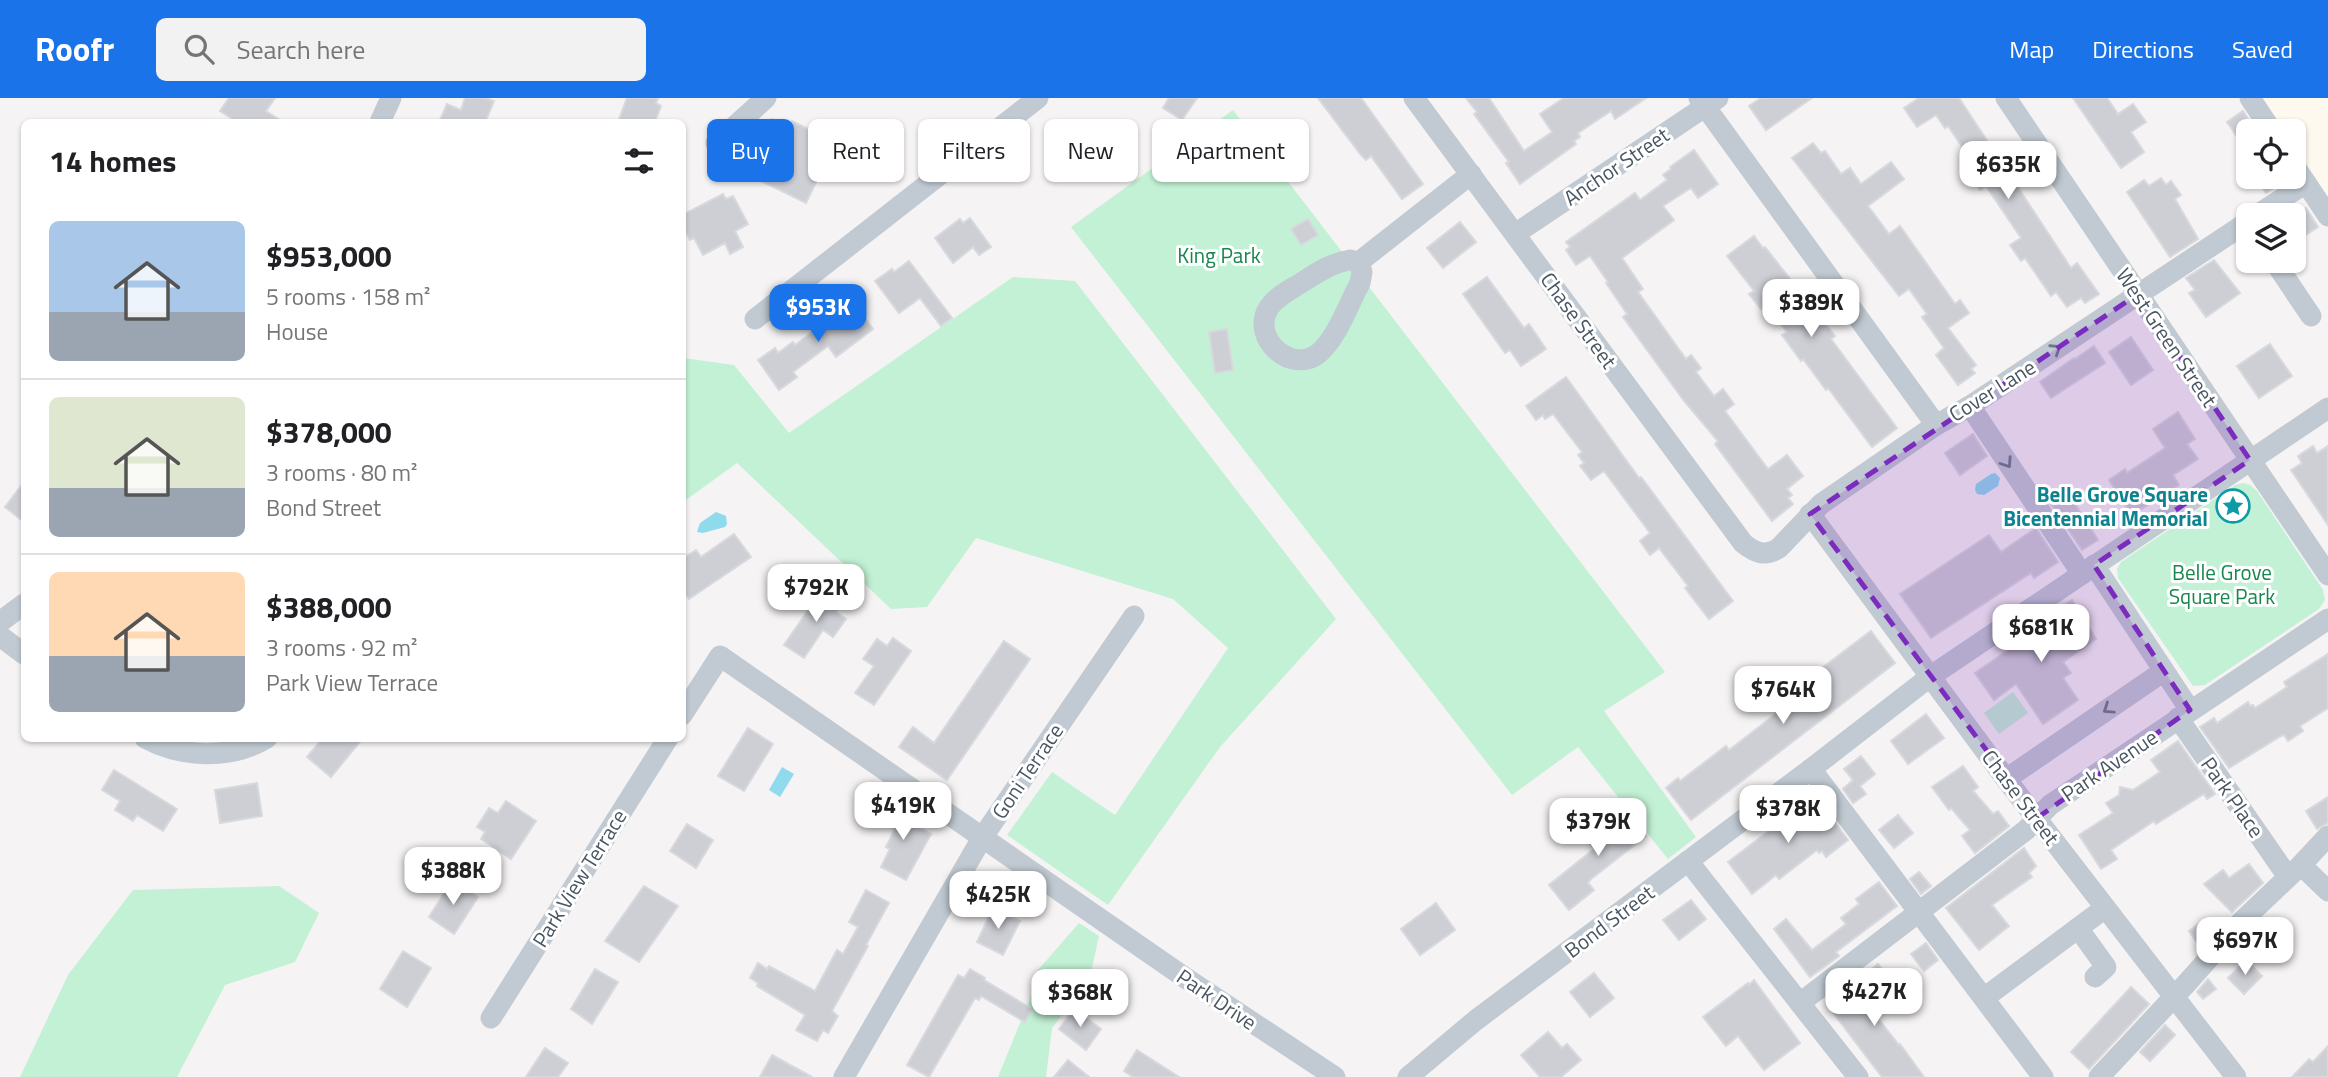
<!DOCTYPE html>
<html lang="en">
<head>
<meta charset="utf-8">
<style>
	body { margin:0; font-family:"Titillium Web",sans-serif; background:#f2f2f2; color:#202124; height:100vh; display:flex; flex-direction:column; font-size:26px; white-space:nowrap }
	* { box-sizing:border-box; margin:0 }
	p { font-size:23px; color:#757577 }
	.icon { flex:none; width:38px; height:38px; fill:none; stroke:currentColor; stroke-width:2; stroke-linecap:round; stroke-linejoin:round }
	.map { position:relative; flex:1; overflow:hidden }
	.drawer { position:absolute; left:21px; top:21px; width:665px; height:623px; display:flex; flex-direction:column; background:#fff; border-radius:10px; box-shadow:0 2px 5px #0004 }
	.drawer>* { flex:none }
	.guide { position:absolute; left:707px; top:21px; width:665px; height:63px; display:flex; gap:14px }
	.tools { position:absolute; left:2236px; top:21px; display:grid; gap:14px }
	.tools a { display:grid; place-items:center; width:70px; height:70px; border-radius:10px; background:#fff; box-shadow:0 2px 5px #0004; font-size:35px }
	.price { position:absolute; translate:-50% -60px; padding:0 16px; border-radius:14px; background:#fff; color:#222; font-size:23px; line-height:46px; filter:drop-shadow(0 2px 4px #0008) }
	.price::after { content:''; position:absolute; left:50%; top:42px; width:21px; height:16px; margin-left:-10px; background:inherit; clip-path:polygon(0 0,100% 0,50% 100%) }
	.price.selected { background:#1a73e8; color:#fff }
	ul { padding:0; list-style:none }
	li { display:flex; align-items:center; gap:21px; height:175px; padding:0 28px }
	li+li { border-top:2px solid #e0e0e0 }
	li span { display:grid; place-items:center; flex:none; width:196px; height:140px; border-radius:10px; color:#555 }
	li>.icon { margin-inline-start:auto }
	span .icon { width:84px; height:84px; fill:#fffc; stroke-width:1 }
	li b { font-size:30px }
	h2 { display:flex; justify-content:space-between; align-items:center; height:84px; padding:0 28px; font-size:30px }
	.chip { padding:0 24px; border-radius:10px; background:#fff; box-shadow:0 2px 5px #0004; font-size:24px; line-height:63px }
	.chip.selected { background:#1a73e8; color:#fff }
	header { display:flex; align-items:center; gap:42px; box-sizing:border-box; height:98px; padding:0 35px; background:#1a73e8; color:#fff }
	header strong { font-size:33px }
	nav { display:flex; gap:38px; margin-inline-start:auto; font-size:24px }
	.search { width:490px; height:63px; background:#f2f2f2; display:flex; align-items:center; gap:18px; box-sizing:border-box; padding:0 24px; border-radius:10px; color:#757577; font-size:26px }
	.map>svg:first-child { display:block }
	.commercial { fill:#fdf9ef }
	.green { fill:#c3f1d5 }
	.water { fill:#90daee }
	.building { fill:#cdcfd5; stroke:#d7d9de; stroke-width:2 }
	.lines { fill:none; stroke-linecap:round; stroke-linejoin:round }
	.minor { stroke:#c1cad2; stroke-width:21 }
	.oneway { stroke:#6e7983 }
	.marked { fill:#7b2cbf; fill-opacity:0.2; stroke:#7b2cbf; stroke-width:5; stroke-dasharray:14 9; stroke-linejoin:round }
	.labels { text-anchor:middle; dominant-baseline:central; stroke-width:6; stroke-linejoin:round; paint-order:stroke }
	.street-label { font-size:21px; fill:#4a5661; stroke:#fff }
	.park-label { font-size:21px; fill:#17864f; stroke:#fff }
	.culture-label { font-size:21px; font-weight:bold; fill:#0d838f; stroke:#fff; text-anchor:end }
</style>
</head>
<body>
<header>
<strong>Roofr</strong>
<div class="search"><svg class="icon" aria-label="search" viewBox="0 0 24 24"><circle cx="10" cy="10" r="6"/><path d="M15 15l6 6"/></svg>Search here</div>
<nav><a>Map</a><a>Directions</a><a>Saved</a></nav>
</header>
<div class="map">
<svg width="2328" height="979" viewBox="0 0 2328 979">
	<rect width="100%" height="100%" fill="#f5f3f3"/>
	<polygon class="commercial" points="2248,0 2328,0 2328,114 2294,66 2294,33 2271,33"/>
	<g class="green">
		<polygon points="1233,12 1665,574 1604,613 1696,739 1668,761 1578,649 1512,697 1071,129"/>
		<polygon points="1013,179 1075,183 1336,521 1220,649 1108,807 1007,737 1052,674 1115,717 1228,550 1173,501 976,440 927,509 891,511 737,365 683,404 683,260 734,267 789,335"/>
		<polygon points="2243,385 2250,387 2257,393 2323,492 2325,502 2319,511 2205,587 2193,588 2118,480 2117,471 2121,464 2235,387"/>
		<polygon points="2013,594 2028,615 1999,636 1984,615"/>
		<polygon points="279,788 319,815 295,864 225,887 177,979 20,979 68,877 133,792"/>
		<polygon points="1079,825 1099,838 1090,879 1052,930 1046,979 998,979 1031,898 1038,872"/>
	</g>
	<g class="water">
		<polygon points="1995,375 2000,380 1998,388 1984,397 1977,396 1975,392 1976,386 1991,376"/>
		<polygon points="716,414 726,418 727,426 725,429 703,435 697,434 700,425"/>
		<polygon points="782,669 794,676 780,699 769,692"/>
	</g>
	<g class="building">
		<polygon points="229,0 275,0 266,13 283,24 237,24 220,13"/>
		<polygon points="465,0 485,0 494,3 486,22 490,24 439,24 447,6 461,12"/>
		<polygon points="627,0 658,0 656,5 661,8 655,24 618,24"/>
		<polygon points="1169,0 1197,0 1182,22 1163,10"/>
		<polygon points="1318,0 1361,0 1423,86 1402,101 1371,58 1366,62 1361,57"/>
		<polygon points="1466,0 1489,0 1524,53 1552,34 1540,16 1564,0 1646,0 1615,21 1611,13 1578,35 1580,39 1574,43 1576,46 1520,86 1506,65 1509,64 1474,16 1477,14"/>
		<polygon points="1761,0 1812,0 1766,32 1749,8"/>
		<polygon points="1919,0 1959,0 2071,170 2077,165 2099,196 2085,205 2081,200 2067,209 2056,194 2051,198 2025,160 2021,163 2010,147 2021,140 1986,88 1980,92 1970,77 1978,72 1948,28 1945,30 1936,17 1917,29 1904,10"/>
		<polygon points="2073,0 2107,0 2118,16 2133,6 2146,24 2131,34 2144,54 2121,70"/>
		<polygon points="2243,13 2256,33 2249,33 2249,56 2227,24"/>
		<polygon points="772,21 789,30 792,23 812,33 813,31 827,38 823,46 832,51 806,105 753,79 768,49 760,45"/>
		<polygon points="1813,45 1821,55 1825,53 1841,76 1850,70 1861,86 1891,64 1904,81 1868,108 1889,136 1900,128 1955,206 1960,202 1969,215 1948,230 1976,267 1971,271 1975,275 1958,287 1936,257 1944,250 1922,219 1927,216 1909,191 1899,198 1792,60"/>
		<polygon points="1694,52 1718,86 1698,100 1691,90 1663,108 1674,122 1622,160 1643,191 1638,194 1686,261 1691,257 1701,270 1696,274 1714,298 1723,291 1734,306 1725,313 1768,371 1787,357 1803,378 1787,391 1792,397 1788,400 1793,406 1772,423 1715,346 1718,343 1684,303 1623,219 1627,216 1606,185 1608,184 1590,158 1576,167 1566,152 1570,149 1566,144 1635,95 1640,102 1667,82 1663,77 1671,71 1670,69"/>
		<polygon points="2255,79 2286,79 2288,81 2266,95"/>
		<polygon points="2161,80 2166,87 2171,83 2181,97 2175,101 2198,141 2170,159 2127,94 2144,82 2149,88"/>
		<polygon points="723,96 726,101 733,98 748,126 735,133 743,149 730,156 725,145 703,157 694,140 690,142 682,127 682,117"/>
		<polygon points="2306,110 2318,129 2294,145 2294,117"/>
		<polygon points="970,120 991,149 979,157 973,149 953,165 935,140 960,121 963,125"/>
		<polygon points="1308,121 1318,137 1301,147 1291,131"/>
		<polygon points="1460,124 1476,144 1443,170 1427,150"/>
		<polygon points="1754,138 1763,150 1765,149 1835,238 1831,241 1897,330 1872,349 1828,290 1826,292 1803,261 1801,263 1782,237 1787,234 1766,207 1761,211 1749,196 1754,193 1727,158"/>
		<polygon points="2214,162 2240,195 2206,219 2189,195 2195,192 2186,180"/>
		<polygon points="909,163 952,220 941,228 920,200 899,215 875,183 892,171 894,174"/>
		<polygon points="1487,179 1524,230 1529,226 1546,251 1521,268 1510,252 1505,255 1463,196"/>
		<polygon points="851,200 873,231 836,259 828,248 793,274 797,279 779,292 758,262 775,250 778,255 793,244 795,247 837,216 834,212"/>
		<polygon points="1227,231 1233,272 1215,275 1209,234"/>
		<polygon points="2131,239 2153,272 2131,287 2109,254"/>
		<polygon points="2270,246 2292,278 2259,300 2237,268"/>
		<polygon points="2094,248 2105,265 2051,300 2040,284 2074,260 2075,261"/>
		<polygon points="1566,279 1639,380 1641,379 1733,503 1709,521 1685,490 1688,488 1659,450 1650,457 1640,443 1650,435 1604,373 1591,382 1580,368 1584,365 1578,357 1582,354 1553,316 1545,321 1543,317 1536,322 1526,308"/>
		<polygon points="2178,314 2195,341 2187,346 2198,361 2173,377 2179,387 2132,417 2109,382 2125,371 2127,375 2165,350 2153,331"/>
		<polygon points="1973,336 1987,358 1960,377 1945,355"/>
		<polygon points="2313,348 2317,355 2328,348 2328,427 2291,372 2302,365 2298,358"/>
		<polygon points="24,384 24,424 5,409"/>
		<polygon points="2066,392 2098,442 2082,452 2049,403"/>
		<polygon points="2036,430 2058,464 2034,480 2031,475 1931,540 1900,496 1989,437 2001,454"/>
		<polygon points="734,436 751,459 689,501 682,492 682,461 696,452 701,459"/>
		<polygon points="823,491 842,505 836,514 846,521 833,539 823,532 804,560 784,547"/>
		<polygon points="2072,502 2096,541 2063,564 2071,575 2063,580 2078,602 2043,626 2016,586 1994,602 1975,575 2062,515 2059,511"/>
		<polygon points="1871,533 1895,565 1691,722 1666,690 1678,680 1680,683 1726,648 1729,652 1759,629 1819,582 1814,576"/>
		<polygon points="893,540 911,553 874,607 855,595 874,568 863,561 877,541 887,548"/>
		<polygon points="1004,543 1030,561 947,682 899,649 913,629 934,645"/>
		<polygon points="2328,556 2328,610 2300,628 2303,633 2288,643 2284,637 2281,638 2229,670 2200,629 2214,620 2217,625 2248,604 2250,608 2253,607 2255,610 2287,589 2284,584"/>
		<polygon points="1926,616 1944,640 1908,666 1891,643"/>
		<polygon points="748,630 773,646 744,693 718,678"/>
		<polygon points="323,640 363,640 331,679 307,659"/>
		<polygon points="2178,643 2215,696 2207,701 2204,696 2156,726 2154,723 2111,752 2117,761 2101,771 2079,737 2113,715 2106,705 2119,697 2120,689 2133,692 2160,674 2151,662"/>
		<polygon points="1861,658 1875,676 1860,688 1866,696 1853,705 1843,691 1853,682 1844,671"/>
		<polygon points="1963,668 1978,689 1973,693 1993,716 1998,713 2009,728 1975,755 1962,738 1970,732 1951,710 1949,712 1932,689"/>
		<polygon points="114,672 177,711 163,733 137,717 133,723 115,712 120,703 102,692"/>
		<polygon points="257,685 262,718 220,725 215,692"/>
		<polygon points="1815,698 1848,742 1826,759 1822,753 1819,755 1817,752 1779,781 1776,777 1752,796 1728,764"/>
		<polygon points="2328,699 2328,725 2317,731 2306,713"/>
		<polygon points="506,703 536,723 511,761 481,741 485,734 477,729 489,710 498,715"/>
		<polygon points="890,704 912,716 908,723 931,736 906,782 881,769 890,751 886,749 895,731 880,723"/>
		<polygon points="1620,711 1625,718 1629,715 1646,738 1591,781 1588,785 1594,792 1569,812 1549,787 1594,751 1587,742 1610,724 1607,721"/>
		<polygon points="1898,717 1913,735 1894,750 1879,732"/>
		<polygon points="687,726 713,742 696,770 670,753"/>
		<polygon points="2024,750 2036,768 2029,775 2032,779 1992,807 2009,828 1979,852 1946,810"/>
		<polygon points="2249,766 2263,785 2232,814 2204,786 2223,772 2229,780"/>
		<polygon points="1919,774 1931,788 1921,796 1910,781"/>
		<polygon points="452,783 478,799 454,836 429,819"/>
		<polygon points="1879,784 1897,808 1836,854 1839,858 1810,879 1774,831 1786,821 1812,852 1846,826 1841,820 1859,806 1856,801"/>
		<polygon points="644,788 678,808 639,864 605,843"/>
		<polygon points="866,792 889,805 866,847 868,848 832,913 838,918 828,935 823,932 817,943 796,932 805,917 757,888 758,885 750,880 758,865 767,871 769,868 815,893 837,852 843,856 858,829 849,824"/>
		<polygon points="1691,802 1706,821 1679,842 1663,822"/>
		<polygon points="1436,805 1455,832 1420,857 1401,831"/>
		<polygon points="993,810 1020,823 1003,857 977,844"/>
		<polygon points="2264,820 2276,832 2264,845 2251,833"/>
		<polygon points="2206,821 2215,834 2200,849 2189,833"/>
		<polygon points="1926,845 1938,862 1924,873 1911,856"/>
		<polygon points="403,853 431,870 407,909 380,891"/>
		<polygon points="2246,862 2262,878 2244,896 2228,880"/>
		<polygon points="1878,866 1893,884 1874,899 1877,903 1869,909 1899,947 1900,946 1924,979 1882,979 1831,912 1860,888 1856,884"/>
		<polygon points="595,871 618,884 592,926 571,911"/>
		<polygon points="970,871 985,880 984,882 1032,911 1025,924 981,898 979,902 975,900 929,979 907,967 958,877 964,880"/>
		<polygon points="1594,875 1614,900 1590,919 1570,894"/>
		<polygon points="2208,881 2216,891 2203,901 2197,894"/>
		<polygon points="1754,882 1800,945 1764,972 1738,938 1726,948 1703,919 1748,885 1749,887"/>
		<polygon points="2131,889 2149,906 2089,971 2071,954"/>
		<polygon points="1074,911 1101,931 1086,952 1059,931"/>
		<polygon points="2165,927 2175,937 2150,963 2140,954"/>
		<polygon points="1548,934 1562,950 1567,946 1581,962 1561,979 1540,979 1521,957"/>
		<polygon points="2328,948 2328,979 2292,979 2309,961 2313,964"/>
		<polygon points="545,950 568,965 558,979 526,979"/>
		<polygon points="1137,952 1179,979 1133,979 1124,973"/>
		<polygon points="772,957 812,979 760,979"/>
		<polygon points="1068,962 1089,979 1054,979"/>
	</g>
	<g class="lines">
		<g class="minor">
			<path d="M 1414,0 L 1743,445 C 1755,455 1765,459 1779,450 L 1821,406 L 1936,327 L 1970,308 L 2249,123"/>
			<polyline points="1699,0 1936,327"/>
			<polyline points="2006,0 2328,477"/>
			<polyline points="2250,0 2272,33"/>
			<polyline points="380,24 391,0"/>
			<polyline points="716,45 766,0"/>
			<polyline points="2294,67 2328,118"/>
			<polyline points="2257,117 2306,85"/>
			<polyline points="1515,136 1718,0"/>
			<path d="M 1350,162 L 1359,164 L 1362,174 L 1360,185 C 1348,207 1338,238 1319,255 C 1292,277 1251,241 1268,211 C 1275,199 1290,192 1301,185 C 1317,175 1331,165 1350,162 Z"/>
			<polyline points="2274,163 2311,218"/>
			<polyline points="1359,164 1471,76"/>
			<polyline points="755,221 1038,0"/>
			<polyline points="1970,308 2082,476"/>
			<polyline points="1810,416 2006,681 2236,979"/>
			<polyline points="2094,467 2190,612"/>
			<polyline points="0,524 24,506"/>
			<polyline points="0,538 24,556"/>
			<polyline points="682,617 720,558 1187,881 1335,979"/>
			<polyline points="2178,620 2288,779"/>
			<path d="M 145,640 C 182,660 230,662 267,640"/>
			<polyline points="1811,671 2043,979"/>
			<polyline points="2006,681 2164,573"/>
			<polyline points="1688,763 1858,979"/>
			<polyline points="2301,767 2328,793"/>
			<polyline points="2078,830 2106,869 2095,879"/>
			<polyline points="1984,900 2105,810"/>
			<polyline points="1800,905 2026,732 2050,707 2328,521"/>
			<polyline points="491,920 668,640"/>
			<polyline points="844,979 982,740 1134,518"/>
			<polyline points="1408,979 1476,922 1811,671 1931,578 2328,310"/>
			<polyline points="2099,979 2186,886 2242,823 2301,767 2328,738"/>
		</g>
	</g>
	<defs><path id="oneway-chevron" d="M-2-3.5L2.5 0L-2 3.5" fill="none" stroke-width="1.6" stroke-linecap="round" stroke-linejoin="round" transform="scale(1.75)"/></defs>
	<g class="oneway">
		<use href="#oneway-chevron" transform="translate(2056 251) rotate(-33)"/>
		<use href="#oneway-chevron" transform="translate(2007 365) rotate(56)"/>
		<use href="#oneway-chevron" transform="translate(2108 611) rotate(146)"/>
	</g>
	<path class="marked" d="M 2138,196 L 2250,362 L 2094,467 L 2190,612 L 2037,720 L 1810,416 Z"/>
	<defs>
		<symbol id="sight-ring" viewBox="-11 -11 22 22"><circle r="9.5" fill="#fff" stroke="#0f9aa8" stroke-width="1.5"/><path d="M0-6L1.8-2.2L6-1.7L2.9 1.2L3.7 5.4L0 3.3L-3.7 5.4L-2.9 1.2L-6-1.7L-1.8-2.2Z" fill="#0f9aa8"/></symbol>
	</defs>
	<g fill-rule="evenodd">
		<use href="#sight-ring" x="2214" y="389" width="38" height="38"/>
	</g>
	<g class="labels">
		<g class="street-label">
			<text transform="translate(1616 68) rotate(-34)">Anchor Street</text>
			<text transform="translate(1579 222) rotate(54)">Chase Street</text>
			<text transform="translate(2167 239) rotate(56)">West Green Street</text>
			<text transform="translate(1992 292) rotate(-32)">Cover Lane</text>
			<text transform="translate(2109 667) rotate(-34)">Park Avenue</text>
			<text transform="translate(1027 673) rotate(-56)">Goni Terrace</text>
			<text transform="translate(2021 699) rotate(53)">Chase Street</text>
			<text transform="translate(2233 699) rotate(55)">Park Place</text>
			<text transform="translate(579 780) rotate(-58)">Park View Terrace</text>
			<text transform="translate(1609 823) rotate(-37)">Bond Street</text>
			<text transform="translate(1217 901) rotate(34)">Park Drive</text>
		</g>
		<g class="park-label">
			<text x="1219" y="157">King Park</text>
			<text x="2222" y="474">Belle Grove<tspan x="2222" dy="24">Square Park</tspan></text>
		</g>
		<g class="culture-label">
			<text x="2208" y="396">Belle Grove Square<tspan x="2208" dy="24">Bicentennial Memorial</tspan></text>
		</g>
	</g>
</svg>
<div class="tools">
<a><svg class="icon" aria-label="locate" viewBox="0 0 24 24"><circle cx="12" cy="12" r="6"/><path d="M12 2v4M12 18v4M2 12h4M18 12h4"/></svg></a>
<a><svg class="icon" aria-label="layers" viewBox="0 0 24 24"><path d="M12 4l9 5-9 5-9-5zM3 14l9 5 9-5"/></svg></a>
</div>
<b class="price" style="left:2008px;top:103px">$635K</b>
<b class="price" style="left:1811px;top:241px">$389K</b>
<b class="price selected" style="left:818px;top:246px">$953K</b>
<b class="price" style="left:816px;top:526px">$792K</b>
<b class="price" style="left:2041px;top:566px">$681K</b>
<b class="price" style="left:1783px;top:628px">$764K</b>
<b class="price" style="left:903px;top:744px">$419K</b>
<b class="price" style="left:1788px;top:747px">$378K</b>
<b class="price" style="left:1598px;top:760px">$379K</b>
<b class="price" style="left:453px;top:809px">$388K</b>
<b class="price" style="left:998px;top:833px">$425K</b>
<b class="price" style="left:2245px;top:879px">$697K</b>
<b class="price" style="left:1874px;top:930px">$427K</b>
<b class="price" style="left:1080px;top:931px">$368K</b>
<div class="guide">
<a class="chip selected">Buy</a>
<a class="chip">Rent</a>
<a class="chip">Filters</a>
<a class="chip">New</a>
<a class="chip">Apartment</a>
</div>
<section class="drawer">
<h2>14 homes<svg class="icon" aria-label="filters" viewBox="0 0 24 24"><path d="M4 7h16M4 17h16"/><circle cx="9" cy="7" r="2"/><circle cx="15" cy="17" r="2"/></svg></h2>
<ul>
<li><span style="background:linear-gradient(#a9c7e8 65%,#9aa5b1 0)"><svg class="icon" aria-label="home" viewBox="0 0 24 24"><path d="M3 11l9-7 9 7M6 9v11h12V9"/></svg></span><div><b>$953,000</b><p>5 rooms · 158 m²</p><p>House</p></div></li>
<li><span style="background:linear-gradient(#dfe7d0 65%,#9aa5b1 0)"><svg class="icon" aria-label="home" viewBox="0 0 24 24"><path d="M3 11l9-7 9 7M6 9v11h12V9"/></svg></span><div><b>$378,000</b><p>3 rooms · 80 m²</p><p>Bond Street</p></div></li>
<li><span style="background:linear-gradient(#ffd9b3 60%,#9aa5b1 0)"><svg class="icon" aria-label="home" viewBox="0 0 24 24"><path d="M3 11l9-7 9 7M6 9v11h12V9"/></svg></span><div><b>$388,000</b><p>3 rooms · 92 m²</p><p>Park View Terrace</p></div></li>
</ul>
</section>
</div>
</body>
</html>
